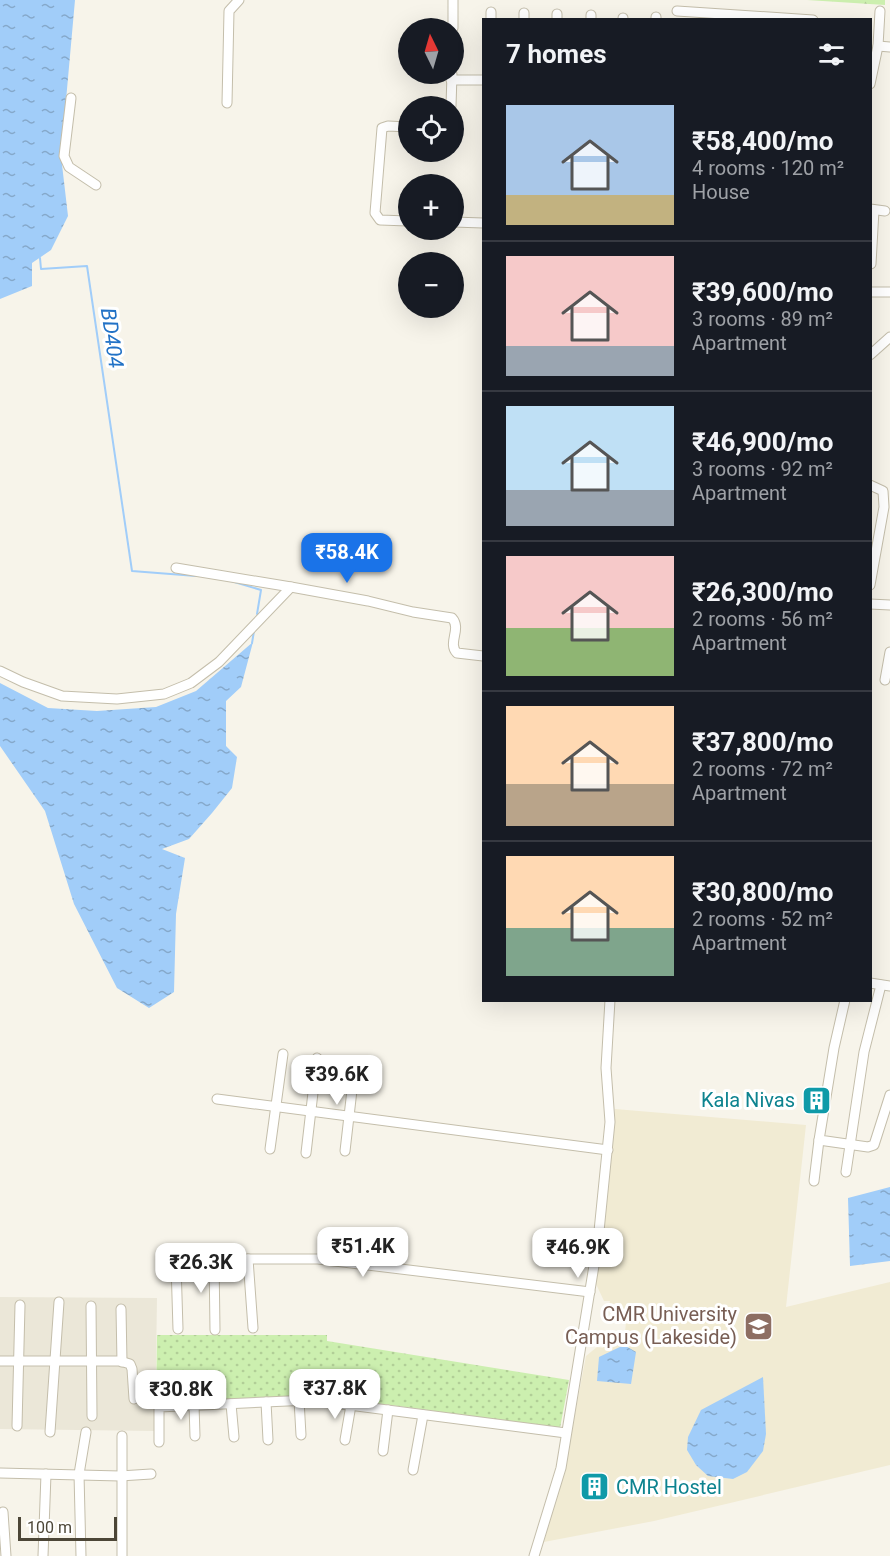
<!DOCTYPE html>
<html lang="en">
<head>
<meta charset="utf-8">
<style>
	body { margin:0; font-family:Roboto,sans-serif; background:#20242c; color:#f1f3f6; height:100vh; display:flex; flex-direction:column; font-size:22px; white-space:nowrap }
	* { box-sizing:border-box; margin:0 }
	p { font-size:20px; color:#9ea1a6 }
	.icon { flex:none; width:33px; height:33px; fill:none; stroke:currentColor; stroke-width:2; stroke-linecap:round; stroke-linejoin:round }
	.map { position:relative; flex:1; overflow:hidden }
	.drawer { position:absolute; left:482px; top:18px; width:390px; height:984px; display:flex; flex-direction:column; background:#171b24; border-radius:0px; box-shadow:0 6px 24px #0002 }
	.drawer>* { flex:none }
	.needle { width:39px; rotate:355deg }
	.fabs { position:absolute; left:398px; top:18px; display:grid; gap:12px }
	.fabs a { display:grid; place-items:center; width:66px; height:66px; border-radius:50%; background:#171b24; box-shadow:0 6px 24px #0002; font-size:30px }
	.scale { position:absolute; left:18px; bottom:15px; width:99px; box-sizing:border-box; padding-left:6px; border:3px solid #4c4637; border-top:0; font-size:16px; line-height:21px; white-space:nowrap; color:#4c4637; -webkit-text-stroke:4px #fff; paint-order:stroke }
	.price { position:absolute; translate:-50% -51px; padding:0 14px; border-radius:12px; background:#fff; color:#222; font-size:20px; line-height:39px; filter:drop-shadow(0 2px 3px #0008) }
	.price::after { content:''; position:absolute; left:50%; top:36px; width:18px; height:14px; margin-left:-9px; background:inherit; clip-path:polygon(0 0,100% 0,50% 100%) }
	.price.selected { background:#1a73e8; color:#fff }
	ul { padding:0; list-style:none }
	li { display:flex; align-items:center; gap:18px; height:150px; padding:0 24px }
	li+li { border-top:2px solid #363941 }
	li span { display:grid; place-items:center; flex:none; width:168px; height:120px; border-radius:0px; color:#555 }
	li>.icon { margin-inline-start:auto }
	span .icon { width:72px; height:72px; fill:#fffc; stroke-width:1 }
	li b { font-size:26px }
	h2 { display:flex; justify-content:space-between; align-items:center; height:72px; padding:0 24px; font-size:26px }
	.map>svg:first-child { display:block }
	.residential { fill:#ebe7d8 }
	.education { fill:#f1ebd3 }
	.grass { fill:url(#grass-dots) }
	.forest { fill:url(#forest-firs) }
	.water { fill:url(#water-ripples) }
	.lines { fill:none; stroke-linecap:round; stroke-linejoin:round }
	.stream { stroke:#a1cdf9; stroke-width:2 }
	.minor-casing { stroke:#c4beab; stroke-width:11 }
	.minor { stroke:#fff; stroke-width:9 }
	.labels { text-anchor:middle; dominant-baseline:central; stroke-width:6; stroke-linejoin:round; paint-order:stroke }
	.culture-label { font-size:20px; fill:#0d838f; stroke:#fff; text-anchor:end }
	.education-label { font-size:20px; fill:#785e54; stroke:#fff; text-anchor:end }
	.water-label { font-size:21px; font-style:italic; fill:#2272c6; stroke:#fff }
</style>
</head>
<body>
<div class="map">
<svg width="890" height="1556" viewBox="0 0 890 1556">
	<defs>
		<pattern id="grass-dots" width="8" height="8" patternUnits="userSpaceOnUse" patternTransform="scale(1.5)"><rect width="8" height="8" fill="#ccefaf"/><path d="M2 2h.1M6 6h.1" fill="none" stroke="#b1ce97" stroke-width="1.8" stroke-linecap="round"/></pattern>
		<pattern id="forest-firs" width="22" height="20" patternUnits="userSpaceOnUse" patternTransform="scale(1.5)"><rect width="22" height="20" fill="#ccefaf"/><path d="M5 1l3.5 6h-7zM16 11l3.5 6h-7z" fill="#b1ce97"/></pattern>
		<pattern id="water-ripples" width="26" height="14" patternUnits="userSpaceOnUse" patternTransform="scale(1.5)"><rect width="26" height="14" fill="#a1cdf9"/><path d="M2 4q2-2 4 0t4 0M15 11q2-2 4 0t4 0" fill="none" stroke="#85a8ca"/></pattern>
	</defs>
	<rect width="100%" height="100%" fill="#f7f4ea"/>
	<polygon class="residential" points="0,1297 157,1298 155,1431 0,1429"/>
	<polygon class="education" points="615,1109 806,1125 786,1307 890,1282 890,1465 654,1521 544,1542 569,1445 586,1356 597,1347 603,1348 604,1341 624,1343 627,1311 608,1310 610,1301 604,1301 596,1284"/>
	<polygon class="grass" points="157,1335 327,1335 327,1341 569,1380 560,1428 317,1395 156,1402"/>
	<polygon class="forest" points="807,0 885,0 885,5"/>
	<g class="water">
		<polygon points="0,0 75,0 61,156 68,216 51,250 32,263 32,286 0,299"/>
		<polygon points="253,642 241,687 226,701 226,746 237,757 232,788 212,813 189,839 162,849 185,858 176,914 174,992 149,1008 117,988 74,904 45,811 0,746 0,683 48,708 97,711 156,707 196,691"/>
		<polygon points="890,1187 890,1261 850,1266 848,1198"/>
		<polygon points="624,1345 636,1352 631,1384 597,1381 599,1357"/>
		<polygon points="763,1377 766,1434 763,1451 747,1472 733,1479 708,1476 696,1465 687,1450 688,1437 701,1410"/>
	</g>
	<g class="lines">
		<g class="stream">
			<polyline points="40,258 41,269 87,266 132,571 196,576"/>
			<polyline points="231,581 261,590 257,614"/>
			<polyline points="252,643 254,631"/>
		</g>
		<defs>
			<g id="minor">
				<polyline points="677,11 813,20"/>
				<polyline points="491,20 491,12"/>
				<polyline points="524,20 524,13"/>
				<polyline points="557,20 557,14"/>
				<polyline points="591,20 591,15"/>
				<polyline points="623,20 623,18"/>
				<polyline points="656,20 656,17"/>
				<polyline points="453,28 453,0"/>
				<polyline points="878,46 890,47"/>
				<polyline points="451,80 483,80"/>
				<polyline points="870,84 878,46 880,11"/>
				<polyline points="71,98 64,156 69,167 96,185"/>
				<polyline points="227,103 229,11 239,0"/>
				<polyline points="451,106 452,74"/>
				<polyline points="408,127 388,126 382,128 375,213 380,220 408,221"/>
				<polyline points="870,209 885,211"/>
				<polyline points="453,222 483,223"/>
				<polyline points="871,264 874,210"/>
				<polyline points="870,292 890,292"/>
				<polyline points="870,355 890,337"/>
				<polyline points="870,485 883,491 884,507 870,585"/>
				<path d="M 176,568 L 291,587 L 368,601 L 413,612 L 452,618 C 462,629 447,643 457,653 L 483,656"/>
				<polyline points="870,604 890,605"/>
				<polyline points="0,671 23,682 62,696 117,699 164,694 191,683 219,662 291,587"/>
				<polyline points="885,680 890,652"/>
				<polyline points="870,983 890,986"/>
				<polyline points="845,1000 834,1048 819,1140 868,1147 874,1145 890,1095"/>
				<polyline points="217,1099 608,1150"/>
				<polyline points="270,1149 283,1054"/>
				<polyline points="345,1151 355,1064"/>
				<polyline points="306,1153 317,1058"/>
				<polyline points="846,1172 864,1052 881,985"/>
				<polyline points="814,1181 819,1140"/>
				<polyline points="214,1259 215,1330"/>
				<polyline points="248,1259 253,1328"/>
				<polyline points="91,1306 92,1416"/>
				<polyline points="121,1309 122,1362"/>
				<polyline points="178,1329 176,1264 199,1259 318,1259 590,1292"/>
				<polyline points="0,1361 120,1361 130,1364 132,1369 134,1399"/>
				<polyline points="299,1400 301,1435"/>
				<polyline points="266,1402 268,1440"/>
				<polyline points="231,1404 234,1437"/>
				<polyline points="194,1405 195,1436"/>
				<polyline points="17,1426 20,1305"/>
				<polyline points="50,1432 59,1302"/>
				<polyline points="122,1436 122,1556"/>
				<polyline points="345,1440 351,1405"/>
				<polyline points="159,1442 159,1407 310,1400 566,1433"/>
				<polyline points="383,1451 388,1410"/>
				<polyline points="413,1470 423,1415"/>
				<polyline points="0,1473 120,1476 151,1474"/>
				<polyline points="3,1512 6,1556"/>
				<polyline points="43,1556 46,1474"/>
				<polyline points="81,1556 79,1474 86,1432"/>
				<polyline points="534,1556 561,1468 598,1241 610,1122 606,1068 610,1000"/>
			</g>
		</defs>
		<use href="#minor" class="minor-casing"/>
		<use href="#minor" class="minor"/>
	</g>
	<defs>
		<symbol id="building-square" viewBox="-11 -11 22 22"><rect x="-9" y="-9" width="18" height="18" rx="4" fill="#0f9aa8" stroke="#fff"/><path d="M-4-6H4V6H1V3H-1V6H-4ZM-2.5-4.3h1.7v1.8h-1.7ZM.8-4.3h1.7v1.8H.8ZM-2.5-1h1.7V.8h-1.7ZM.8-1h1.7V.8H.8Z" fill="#fff"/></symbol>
		<symbol id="university-square" viewBox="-11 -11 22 22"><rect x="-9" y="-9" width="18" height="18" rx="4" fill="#8d6e63" stroke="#fff"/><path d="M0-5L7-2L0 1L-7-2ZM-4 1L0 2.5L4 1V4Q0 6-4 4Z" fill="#fff"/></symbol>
	</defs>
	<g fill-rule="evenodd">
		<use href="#building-square" x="800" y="1084" width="33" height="33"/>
		<use href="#university-square" x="742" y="1310" width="33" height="33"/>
		<use href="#building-square" x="578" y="1470" width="33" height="33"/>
	</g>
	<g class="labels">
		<g class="culture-label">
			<text x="795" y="1100">Kala Nivas</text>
			<text x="616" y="1487" text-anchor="start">CMR Hostel</text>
		</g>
		<g class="education-label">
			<text x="737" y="1314">CMR University<tspan x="737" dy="23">Campus (Lakeside)</tspan></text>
		</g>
		<g class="water-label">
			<text transform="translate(112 338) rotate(82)">BD404</text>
		</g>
	</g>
</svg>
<div class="fabs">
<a><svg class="needle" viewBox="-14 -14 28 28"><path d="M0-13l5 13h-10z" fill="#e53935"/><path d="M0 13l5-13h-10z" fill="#9ea1a6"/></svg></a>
<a><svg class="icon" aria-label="locate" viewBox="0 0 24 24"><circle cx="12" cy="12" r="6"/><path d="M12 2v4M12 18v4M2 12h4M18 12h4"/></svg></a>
<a>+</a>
<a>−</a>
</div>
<div class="scale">100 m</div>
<b class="price selected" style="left:347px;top:584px">₹58.4K</b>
<b class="price" style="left:337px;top:1106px">₹39.6K</b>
<b class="price" style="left:363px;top:1278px">₹51.4K</b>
<b class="price" style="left:578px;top:1279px">₹46.9K</b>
<b class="price" style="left:201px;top:1294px">₹26.3K</b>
<b class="price" style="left:335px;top:1420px">₹37.8K</b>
<b class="price" style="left:181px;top:1421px">₹30.8K</b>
<section class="drawer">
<h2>7 homes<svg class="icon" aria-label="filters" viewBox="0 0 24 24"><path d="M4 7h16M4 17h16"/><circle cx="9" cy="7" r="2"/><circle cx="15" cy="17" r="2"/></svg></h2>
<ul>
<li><span style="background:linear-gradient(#a9c7e8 75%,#c2b280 0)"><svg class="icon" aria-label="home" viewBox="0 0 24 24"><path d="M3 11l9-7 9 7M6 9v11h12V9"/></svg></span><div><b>₹58,400/mo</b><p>4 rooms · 120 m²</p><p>House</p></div></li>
<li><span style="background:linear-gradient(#f6c9c9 75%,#9aa5b1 0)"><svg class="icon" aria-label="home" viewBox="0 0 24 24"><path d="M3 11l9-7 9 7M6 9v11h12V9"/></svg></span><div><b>₹39,600/mo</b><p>3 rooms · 89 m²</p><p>Apartment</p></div></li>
<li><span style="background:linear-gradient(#bfe0f5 70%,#9aa5b1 0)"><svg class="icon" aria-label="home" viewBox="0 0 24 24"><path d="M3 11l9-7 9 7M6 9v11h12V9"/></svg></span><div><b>₹46,900/mo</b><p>3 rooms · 92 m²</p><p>Apartment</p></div></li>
<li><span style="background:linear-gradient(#f6c9c9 60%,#8fb573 0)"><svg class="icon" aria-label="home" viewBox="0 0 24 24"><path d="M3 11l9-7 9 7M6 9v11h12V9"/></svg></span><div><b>₹26,300/mo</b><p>2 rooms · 56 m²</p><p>Apartment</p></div></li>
<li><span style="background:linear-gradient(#ffd9b3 65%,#b9a48a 0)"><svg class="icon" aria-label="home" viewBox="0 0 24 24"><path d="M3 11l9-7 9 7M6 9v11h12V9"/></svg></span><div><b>₹37,800/mo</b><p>2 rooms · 72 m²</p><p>Apartment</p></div></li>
<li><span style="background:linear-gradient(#ffd9b3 60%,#7fa58c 0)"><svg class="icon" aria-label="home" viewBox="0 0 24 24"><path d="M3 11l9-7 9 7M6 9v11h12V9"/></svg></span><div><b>₹30,800/mo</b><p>2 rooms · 52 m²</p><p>Apartment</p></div></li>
</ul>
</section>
</div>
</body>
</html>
